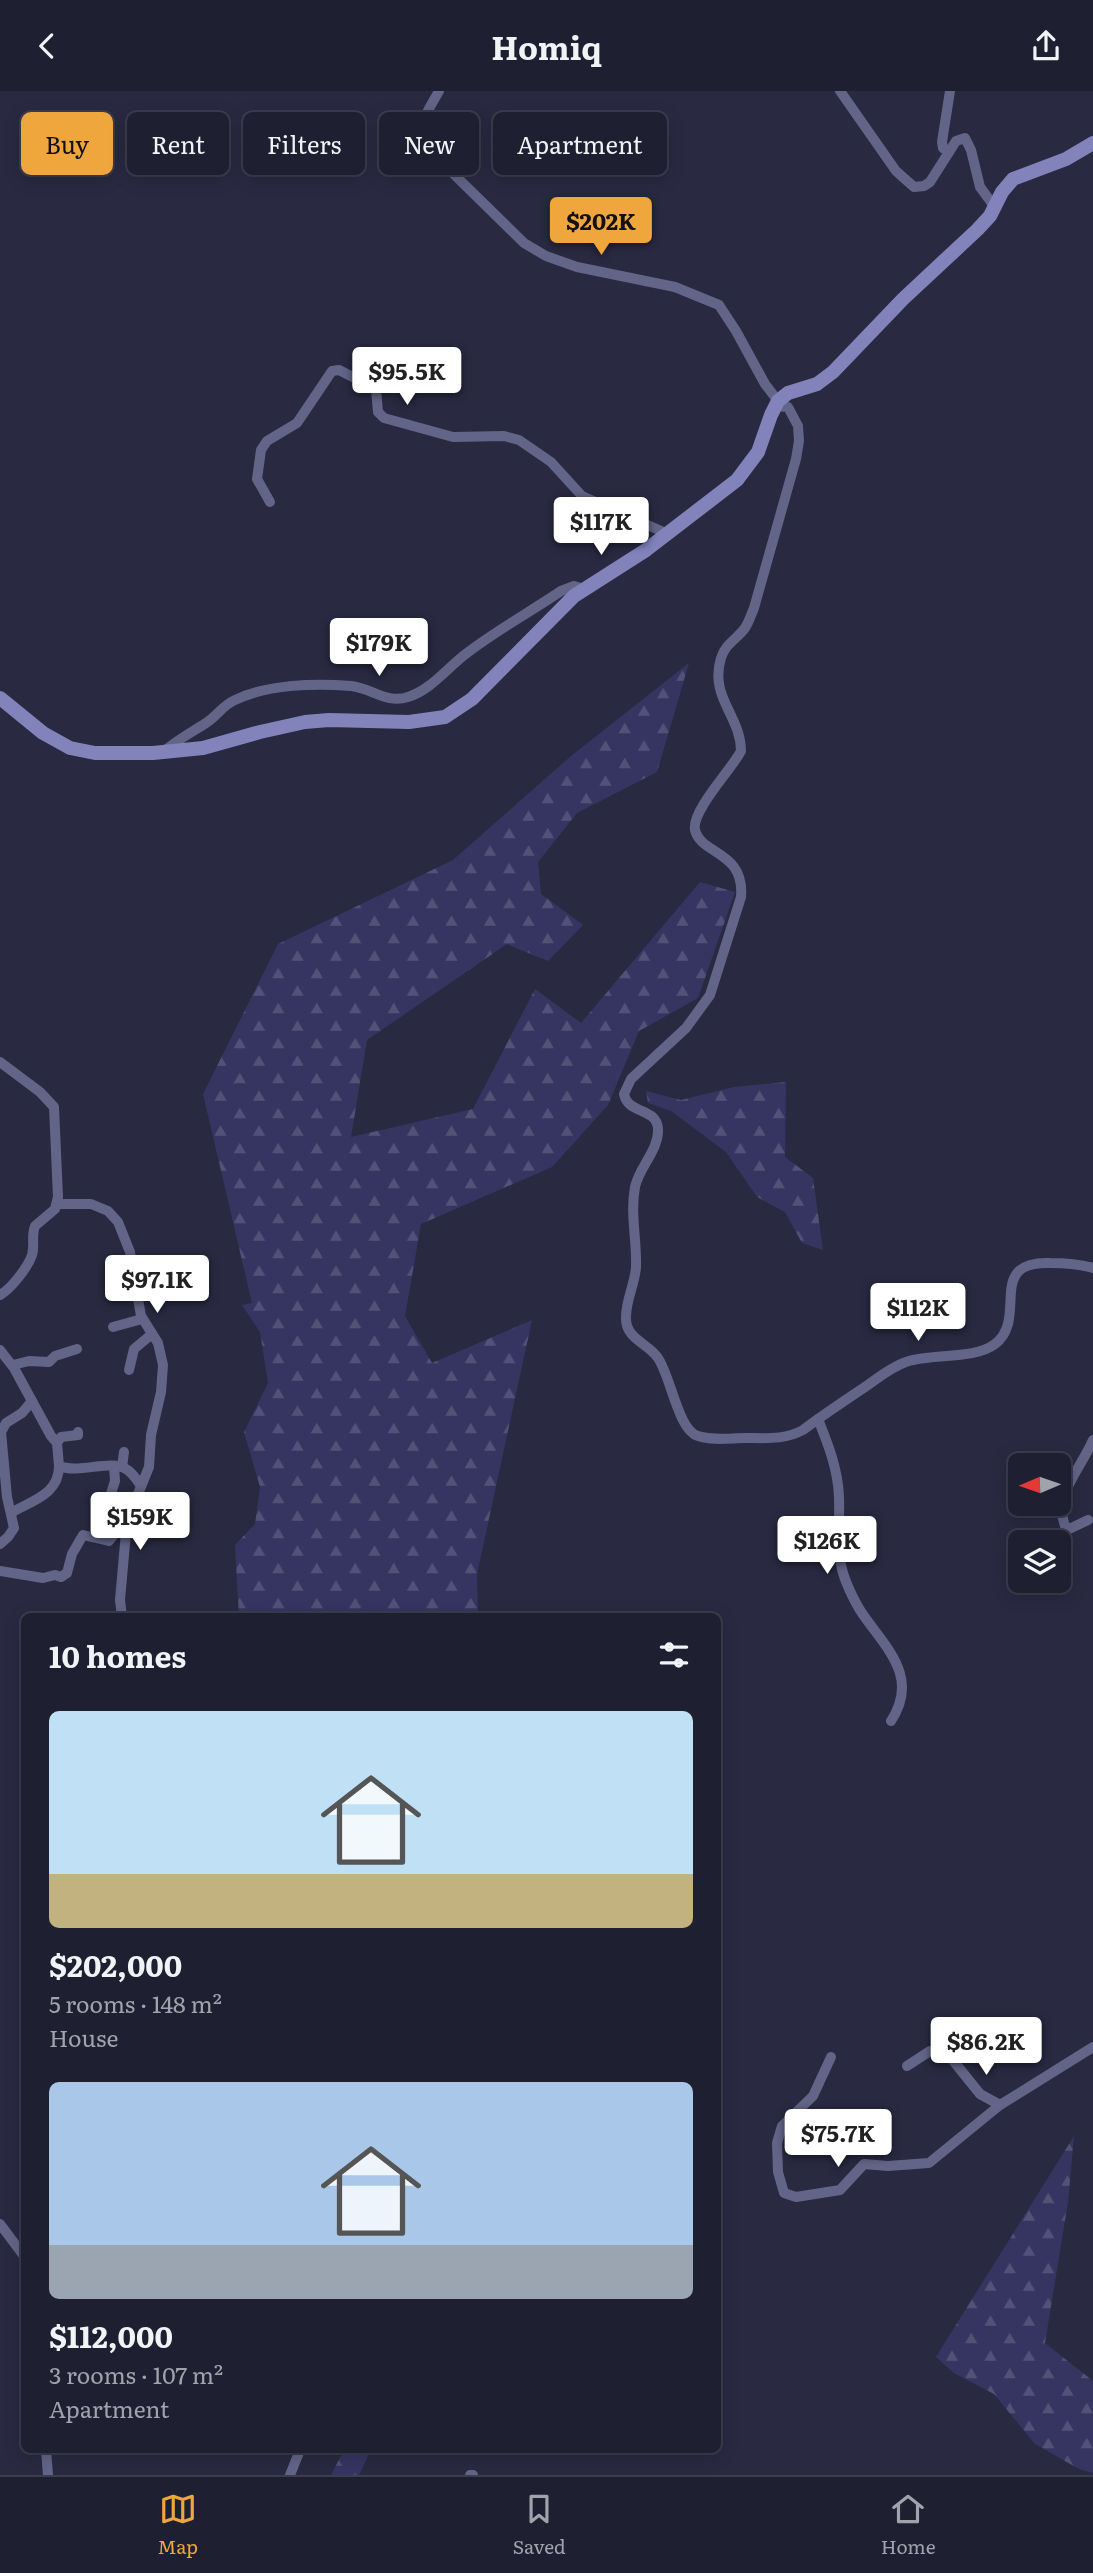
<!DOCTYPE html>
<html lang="en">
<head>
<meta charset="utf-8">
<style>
	body { margin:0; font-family:Literata,serif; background:#27273a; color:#f1f3f6; height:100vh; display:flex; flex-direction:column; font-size:26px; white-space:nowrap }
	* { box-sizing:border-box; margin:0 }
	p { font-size:23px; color:#a1a2ac }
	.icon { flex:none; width:38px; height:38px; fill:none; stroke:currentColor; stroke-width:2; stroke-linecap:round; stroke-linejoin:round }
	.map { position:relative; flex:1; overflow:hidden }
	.drawer { position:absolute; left:21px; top:1522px; width:700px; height:840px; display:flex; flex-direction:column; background:#1f1f32; border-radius:10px; box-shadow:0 4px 18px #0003,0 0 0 2px #3c3d4d }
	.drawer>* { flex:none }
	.top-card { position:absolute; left:21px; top:21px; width:700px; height:63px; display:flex; gap:14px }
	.needle { width:46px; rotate:268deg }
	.fabs { position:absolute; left:1008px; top:1362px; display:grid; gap:14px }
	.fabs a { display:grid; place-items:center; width:63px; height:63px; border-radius:10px; background:#1f1f32; box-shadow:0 4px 18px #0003,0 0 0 2px #3c3d4d; font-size:35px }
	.price { position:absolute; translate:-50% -60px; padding:0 16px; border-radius:7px; background:#fff; color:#222; font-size:23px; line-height:46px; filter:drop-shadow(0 2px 4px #0008) }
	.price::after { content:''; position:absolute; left:50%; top:42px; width:21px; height:16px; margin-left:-10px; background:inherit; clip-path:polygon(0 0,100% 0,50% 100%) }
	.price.selected { background:#efa73d; color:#111 }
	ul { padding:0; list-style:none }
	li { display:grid; align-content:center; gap:14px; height:371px; padding:0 28px }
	li span { display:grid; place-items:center; height:217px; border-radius:10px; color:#555 }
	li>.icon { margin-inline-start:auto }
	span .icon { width:126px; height:126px; fill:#fffc; stroke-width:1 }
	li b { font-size:30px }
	h2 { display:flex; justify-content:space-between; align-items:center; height:84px; padding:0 28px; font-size:30px }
	.tag { padding:0 24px; border-radius:10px; background:#1f1f32; box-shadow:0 4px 18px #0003,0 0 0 2px #3c3d4d; font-size:24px; line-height:63px }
	.tag.selected { background:#efa73d; color:#111 }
	header { display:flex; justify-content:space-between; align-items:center; height:91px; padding:0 28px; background:#1f1f32; font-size:32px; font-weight:700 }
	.dock { display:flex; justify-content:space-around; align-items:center; height:98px; border-top:2px solid #3c3d4d; background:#1f1f32; font-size:19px; color:#a1a2ac }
	.dock a { display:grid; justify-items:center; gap:4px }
	.dock .selected { color:#efa73d }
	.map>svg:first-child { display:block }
	.forest { fill:url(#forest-firs) }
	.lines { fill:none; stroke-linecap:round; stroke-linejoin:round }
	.street { stroke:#636588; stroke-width:10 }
	.secondary { stroke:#8283bb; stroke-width:14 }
</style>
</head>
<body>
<header><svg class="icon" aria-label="back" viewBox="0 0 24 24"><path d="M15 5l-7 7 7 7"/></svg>Homiq<svg class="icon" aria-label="share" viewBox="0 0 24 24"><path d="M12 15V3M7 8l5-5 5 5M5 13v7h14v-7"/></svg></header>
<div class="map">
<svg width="1093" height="2384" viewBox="0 0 1093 2384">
	<defs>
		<pattern id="forest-firs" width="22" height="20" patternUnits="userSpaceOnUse" patternTransform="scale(1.75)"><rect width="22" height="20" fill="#363562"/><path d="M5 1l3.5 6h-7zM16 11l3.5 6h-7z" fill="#525278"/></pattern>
	</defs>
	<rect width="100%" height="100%" fill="#292942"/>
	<g class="forest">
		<polygon points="689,572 657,681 577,722 538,771 541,803 583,834 548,870 507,853 367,949 351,1046 473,1018 535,898 581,932 700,791 735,801 698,907 639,940 608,1014 552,1076 421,1133 405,1225 432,1272 532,1229 477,1483 478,1522 482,1526 239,1526 235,1454 255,1433 260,1396 244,1341 268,1292 260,1241 242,1214 252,1212 203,1003 278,853 453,769 571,665"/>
		<polygon points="786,991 785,1066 813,1087 823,1159 802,1152 785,1121 757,1106 726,1061 671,1020 648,1012 646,1000 681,1009 734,996"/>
		<polygon points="1074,2045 1068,2111 1045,2252 1093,2290 1093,2382 1079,2378 1035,2353 994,2303 954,2282 936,2266"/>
		<polygon points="344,2359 371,2359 359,2384 331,2384"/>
	</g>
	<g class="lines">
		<g class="street">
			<path d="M 439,0 C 431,15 416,35 422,52 L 524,152 L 546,165 L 577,176 L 675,196 L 719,214 L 736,240 L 765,293 L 778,310"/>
			<polyline points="840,0 896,80 914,96 924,95 930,91 956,50 965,47 971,59 980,96 994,115"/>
			<polyline points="949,61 943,57 942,51 950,0"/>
			<path d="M 775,315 L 788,316 L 798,335 L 799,350 L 796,368 L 754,517 C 751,524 749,531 745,537 C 737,548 725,553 721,567 C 709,606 741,625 741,660 C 732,678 691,720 695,739 C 701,764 745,760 741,806 L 710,904 L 686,937 L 631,988 L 624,1003 C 628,1024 657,1016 658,1038 C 659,1059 639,1076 635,1096 C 630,1123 637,1149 636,1176 C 635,1193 625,1211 626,1228 C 626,1248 649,1253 658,1267 C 671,1286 678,1339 698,1345 C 713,1350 731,1347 746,1347 C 766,1347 785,1349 803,1339 C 823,1324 844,1310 865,1296 C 878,1287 891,1276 906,1271 C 932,1262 974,1269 995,1253 C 1029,1227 985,1170 1050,1172 C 1064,1172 1079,1173 1093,1177"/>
			<polyline points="270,411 257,388 261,359 267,350 297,332 332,280 339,279 376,298 378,321 384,327 453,346 504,345 519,349 551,371 582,405 668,443"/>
			<path d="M 162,662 C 178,648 189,643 206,632 C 217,625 223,614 235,609 C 268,593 316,592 351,595 C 372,597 386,613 408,606 C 431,599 448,576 467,562 C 497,539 530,521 561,500 L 574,495 L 584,498"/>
			<path d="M 0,971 L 40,1001 L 54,1016 L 58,1106 L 55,1118 L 35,1135 C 31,1145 35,1154 32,1164 C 28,1176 11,1198 0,1204"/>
			<polyline points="58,1113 91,1113 108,1120 118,1131 130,1161 141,1225 158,1252 163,1274 161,1301 151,1344 149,1376 127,1430 120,1509 122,1526"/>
			<polyline points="113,1236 142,1228"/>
			<path d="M 0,1259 L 14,1277 L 51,1345 L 57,1352 L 59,1375 C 79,1383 111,1368 126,1378 C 132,1381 137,1389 141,1395"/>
			<polyline points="13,1274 29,1270 49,1271 55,1265 77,1258"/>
			<polyline points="129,1279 134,1258 152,1243"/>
			<path d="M 818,1328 C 828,1353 838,1378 839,1406 C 840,1431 836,1458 843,1482 C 847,1495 856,1514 864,1525 C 888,1559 919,1587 891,1630"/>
			<polyline points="57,1352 61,1346 78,1344 78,1341"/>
			<polyline points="122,1376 124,1361"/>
			<polyline points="108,1412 115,1390 114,1375"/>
			<path d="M 11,1422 C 33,1409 59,1403 59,1375"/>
			<path d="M 1088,1429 L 1067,1439 C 1050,1407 1081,1378 1093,1349"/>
			<polyline points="0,1453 8,1446 14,1437 7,1406 1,1341 6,1332 22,1322 32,1310"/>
			<polyline points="0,1480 43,1487 55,1484 61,1486 67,1482 72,1463 83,1444 109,1450 117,1440 127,1434"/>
			<polyline points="831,1966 813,2005 782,2035 777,2052 778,2081 784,2102 796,2106 840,2099 864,2073 888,2075 929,2072 1000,2014"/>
			<polyline points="907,1975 930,1960 947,1962 980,2003 1000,2014 1093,1956"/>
			<polyline points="0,2133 24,2165"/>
			<polyline points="46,2359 48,2384"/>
			<polyline points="290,2384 300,2359"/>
			<polyline points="470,2384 473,2384"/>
		</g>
		<polyline class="secondary" points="0,607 43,642 70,657 95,662 153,662 203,657 260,641 305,631 329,629 409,631 445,626 472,608 574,505 646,459 737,389 758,361 771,324 778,310 788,302 817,293 833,281 903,208 977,139 990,125 1002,101 1013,88 1066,68 1093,52"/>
	</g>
</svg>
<div class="fabs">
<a><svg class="needle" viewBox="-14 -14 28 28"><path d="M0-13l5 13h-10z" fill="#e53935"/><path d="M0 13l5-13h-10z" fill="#a1a2ac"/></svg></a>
<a><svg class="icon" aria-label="layers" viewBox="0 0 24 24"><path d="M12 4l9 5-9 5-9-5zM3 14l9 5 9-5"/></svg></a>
</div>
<b class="price selected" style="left:601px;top:166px">$202K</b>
<b class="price" style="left:407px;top:316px">$95.5K</b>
<b class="price" style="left:601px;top:466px">$117K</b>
<b class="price" style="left:379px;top:587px">$179K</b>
<b class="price" style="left:157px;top:1224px">$97.1K</b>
<b class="price" style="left:918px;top:1252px">$112K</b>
<b class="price" style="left:140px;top:1461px">$159K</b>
<b class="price" style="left:827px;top:1485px">$126K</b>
<b class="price" style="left:986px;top:1986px">$86.2K</b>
<b class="price" style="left:838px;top:2078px">$75.7K</b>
<div class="top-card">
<a class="tag selected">Buy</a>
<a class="tag">Rent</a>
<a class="tag">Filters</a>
<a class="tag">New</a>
<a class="tag">Apartment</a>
</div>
<section class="drawer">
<h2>10 homes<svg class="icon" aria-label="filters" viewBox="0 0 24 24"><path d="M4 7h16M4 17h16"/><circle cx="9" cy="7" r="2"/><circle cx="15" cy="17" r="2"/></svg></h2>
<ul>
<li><span style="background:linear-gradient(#bfe0f5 75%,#c2b280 0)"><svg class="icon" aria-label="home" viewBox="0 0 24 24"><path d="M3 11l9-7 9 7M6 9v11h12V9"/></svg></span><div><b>$202,000</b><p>5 rooms · 148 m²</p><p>House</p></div></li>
<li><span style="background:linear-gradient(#a9c7e8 75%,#9aa5b1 0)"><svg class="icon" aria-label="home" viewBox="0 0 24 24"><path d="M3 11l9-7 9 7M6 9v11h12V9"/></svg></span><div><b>$112,000</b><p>3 rooms · 107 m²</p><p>Apartment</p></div></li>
</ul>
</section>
</div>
<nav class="dock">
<a class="selected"><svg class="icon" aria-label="map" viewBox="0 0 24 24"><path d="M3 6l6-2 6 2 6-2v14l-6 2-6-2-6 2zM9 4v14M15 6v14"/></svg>Map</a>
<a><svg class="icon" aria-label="saved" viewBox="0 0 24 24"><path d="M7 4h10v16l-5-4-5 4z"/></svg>Saved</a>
<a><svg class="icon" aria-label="home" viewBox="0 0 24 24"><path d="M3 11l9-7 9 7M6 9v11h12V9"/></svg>Home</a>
</nav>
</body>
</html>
